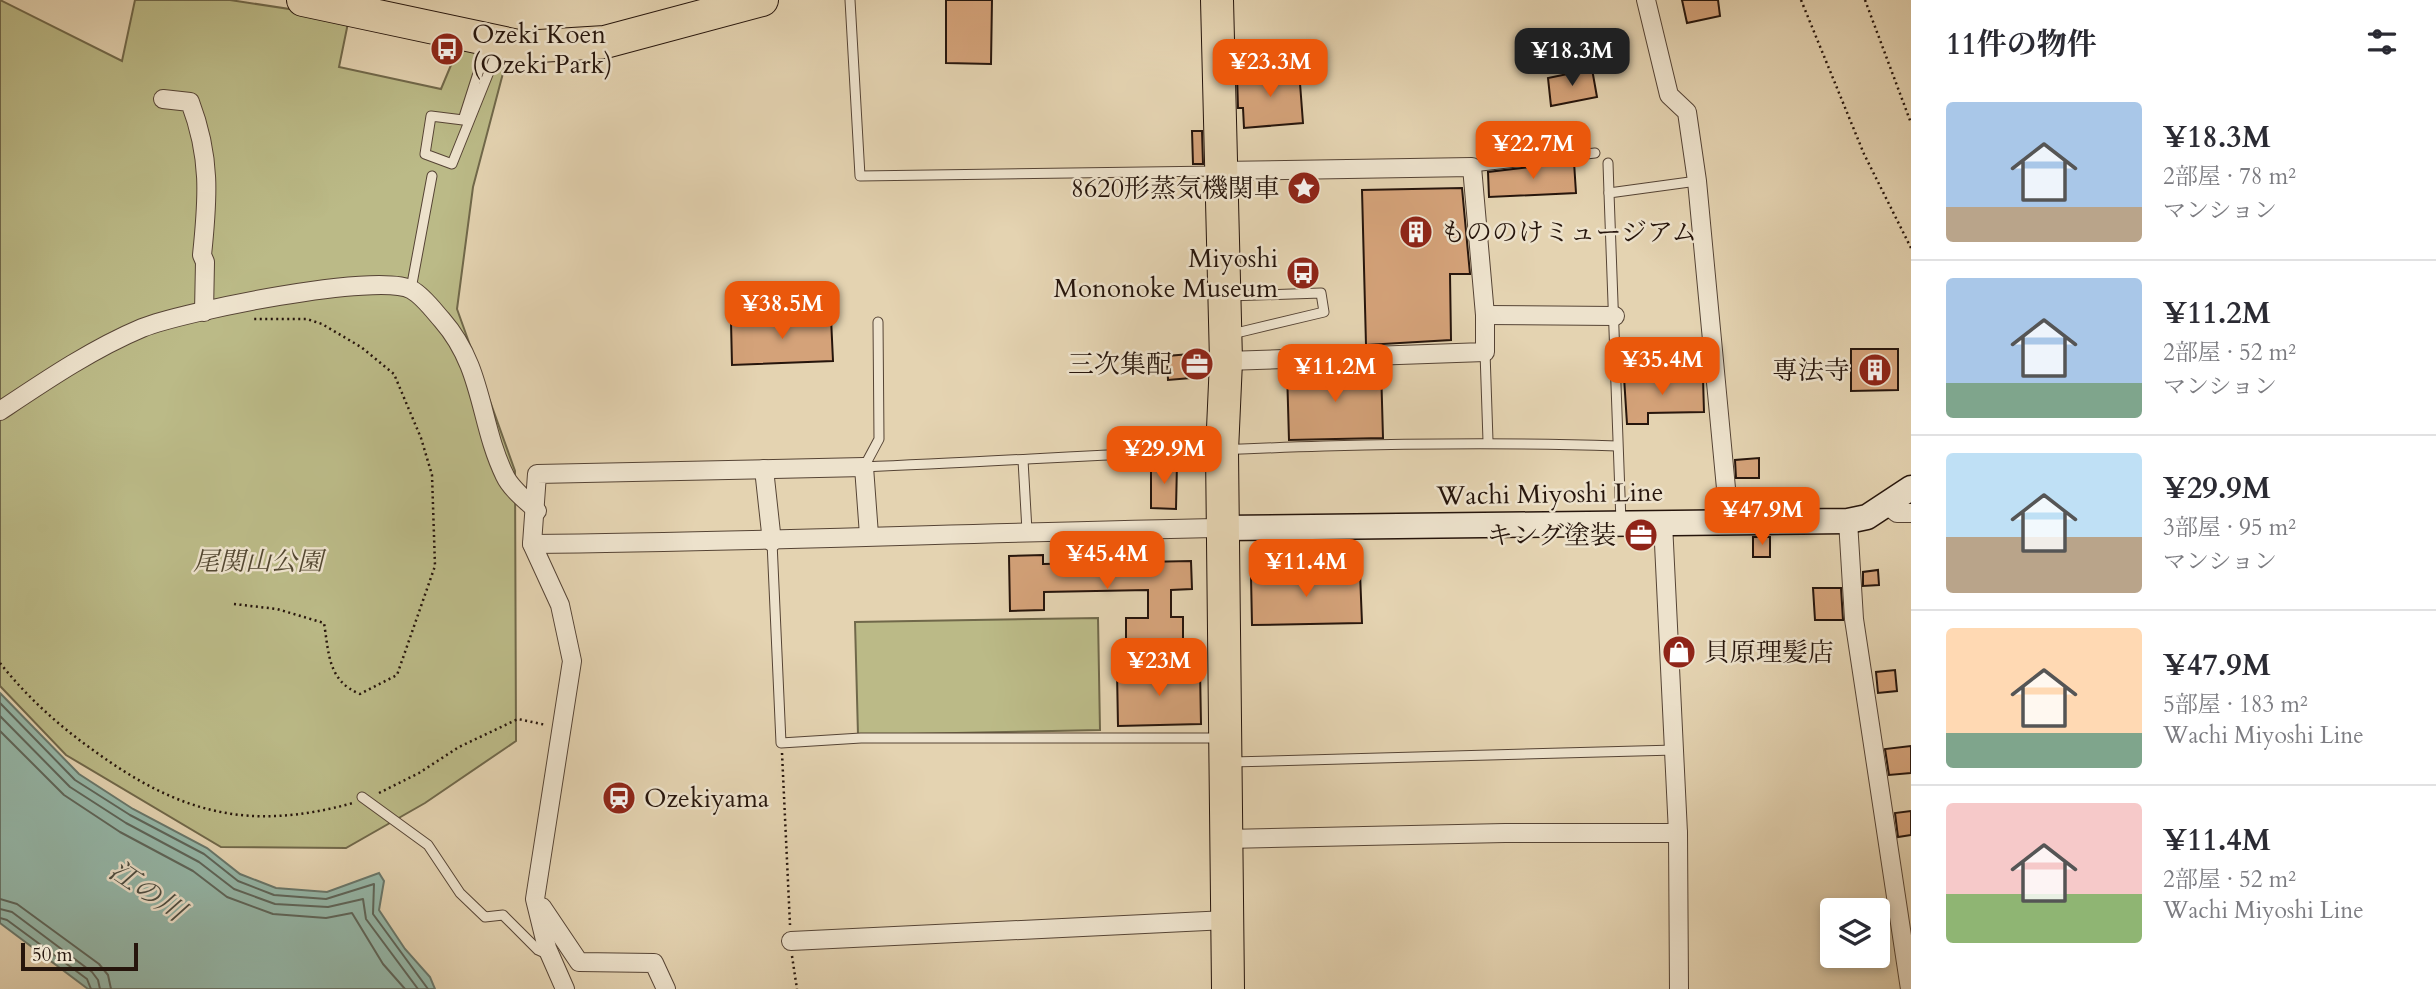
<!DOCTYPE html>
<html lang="ja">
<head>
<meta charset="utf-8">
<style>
	body { margin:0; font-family:Cardo,"Noto Serif JP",serif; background:#f7f7f7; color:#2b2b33; height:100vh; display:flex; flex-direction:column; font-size:26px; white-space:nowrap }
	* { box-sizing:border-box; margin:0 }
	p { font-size:23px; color:#7c7c81 }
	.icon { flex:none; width:38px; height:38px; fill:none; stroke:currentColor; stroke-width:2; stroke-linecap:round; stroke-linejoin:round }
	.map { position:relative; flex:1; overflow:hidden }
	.side { display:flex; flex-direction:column; background:#fff; width:525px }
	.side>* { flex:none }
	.controls { position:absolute; left:1820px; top:898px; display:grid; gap:14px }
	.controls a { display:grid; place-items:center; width:70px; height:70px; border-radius:7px; background:#fff; box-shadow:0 4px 10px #0003; font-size:35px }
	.scale { position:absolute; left:21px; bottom:18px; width:117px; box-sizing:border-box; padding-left:7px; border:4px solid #26150c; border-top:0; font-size:19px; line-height:24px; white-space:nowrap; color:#26150c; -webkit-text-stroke:5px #ede2cc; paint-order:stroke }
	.price { position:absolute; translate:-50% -60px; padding:0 16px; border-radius:14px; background:#ea580c; color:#fff; font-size:23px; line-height:46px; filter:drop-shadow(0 2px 4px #0008) }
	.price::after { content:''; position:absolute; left:50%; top:42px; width:21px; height:16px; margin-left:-10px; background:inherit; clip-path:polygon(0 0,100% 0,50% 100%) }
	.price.on { background:#222; color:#fff }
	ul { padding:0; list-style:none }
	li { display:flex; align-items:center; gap:21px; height:175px; padding:0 35px }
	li+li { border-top:2px solid #e1e1e2 }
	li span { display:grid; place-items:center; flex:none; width:196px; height:140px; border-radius:7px; color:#555 }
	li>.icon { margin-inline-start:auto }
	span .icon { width:84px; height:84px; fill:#fffc; stroke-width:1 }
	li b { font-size:30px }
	h2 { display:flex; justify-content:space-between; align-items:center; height:84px; padding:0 35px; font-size:30px }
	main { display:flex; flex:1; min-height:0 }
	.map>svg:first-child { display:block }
	.green { fill:#bbba87; stroke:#70684a; stroke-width:2 }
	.water { fill:#95b8aa; stroke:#69776b; stroke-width:2 }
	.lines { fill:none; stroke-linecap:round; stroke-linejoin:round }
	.shore { stroke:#5e665b; stroke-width:2 }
	.building { fill:#d4a279; stroke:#26150c; stroke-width:2 }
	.lane-casing { stroke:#564435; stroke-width:11 }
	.street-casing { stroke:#564435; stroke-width:20 }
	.secondary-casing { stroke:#26150c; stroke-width:27 }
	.highway-casing { stroke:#26150c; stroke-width:34 }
	.path { stroke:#26150c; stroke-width:2.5; stroke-dasharray:2 3.5; stroke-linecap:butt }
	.lane { stroke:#ede2cc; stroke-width:9 }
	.street { stroke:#ede2cc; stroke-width:18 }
	.secondary { stroke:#ede2cc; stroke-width:24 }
	.highway { stroke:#e4d3b1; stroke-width:32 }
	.labels { text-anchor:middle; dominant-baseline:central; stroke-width:5; stroke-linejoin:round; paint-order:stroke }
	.poi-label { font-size:26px; fill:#26150c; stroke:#ede2cc; text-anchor:end }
	.street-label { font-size:26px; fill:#26150c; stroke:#ede2cc }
	.park-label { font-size:26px; font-style:italic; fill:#534731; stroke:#ede2cc }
	.water-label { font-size:28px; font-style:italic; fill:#4d4e43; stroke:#ede2cc }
</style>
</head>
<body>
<main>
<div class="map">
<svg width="1911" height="989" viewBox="0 0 1911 989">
	<rect width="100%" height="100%" fill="#e4d3b1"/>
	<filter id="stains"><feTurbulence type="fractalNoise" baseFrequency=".00286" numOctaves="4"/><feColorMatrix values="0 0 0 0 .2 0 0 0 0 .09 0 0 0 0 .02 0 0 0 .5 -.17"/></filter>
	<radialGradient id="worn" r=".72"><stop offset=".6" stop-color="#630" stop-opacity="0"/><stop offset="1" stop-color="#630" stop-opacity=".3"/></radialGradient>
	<g class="green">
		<polygon points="0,0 122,61 135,0 230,0 349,18 339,67 441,89 459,46 507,58 473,187 457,309 515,471 516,741 425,803 346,848 221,847 66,755 0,686"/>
		<polygon points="1098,618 1100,730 858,735 855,622"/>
	</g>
	<polygon class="water" points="0,693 79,774 133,809 207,848 240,874 276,888 327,892 379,873 384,881 379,910 405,949 430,977 435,989 88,989 0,923"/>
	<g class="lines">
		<g class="shore">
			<polyline points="0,703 75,780 130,815 204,854 238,881 274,895 326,899 374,884 373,914 428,989"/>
			<polyline points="0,716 70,787 126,823 199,862 234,889 275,904 328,907 363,899 366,919 418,989"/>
			<polyline points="0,731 64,795 120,832 193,871 227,897 273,914 326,918 352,913 383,964 405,989"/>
			<polyline points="0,899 17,904 99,964 108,975 111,989"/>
			<polyline points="0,909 12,912 92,972 98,980 100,989"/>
			<polyline points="0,918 7,920 87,979 91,989"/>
		</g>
	</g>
	<g class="building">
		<polygon points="946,0 992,0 991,64 946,63"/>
		<polygon points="1682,0 1718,0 1720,16 1687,23"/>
		<polygon points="1592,69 1597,97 1551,106 1548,78"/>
		<polygon points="1299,70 1303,123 1244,128 1243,108 1238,108 1237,75"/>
		<polygon points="1192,131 1202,131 1203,164 1193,164"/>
		<polygon points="1574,162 1576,193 1489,197 1488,172"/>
		<polygon points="1462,188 1470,274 1450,274 1451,340 1366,345 1362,190"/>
		<polygon points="831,318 833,361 732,365 731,321"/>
		<polygon points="1851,349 1898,349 1898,390 1851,391"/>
		<polygon points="1202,353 1203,377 1168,380 1167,356"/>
		<polygon points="1381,367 1383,438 1289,440 1287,370"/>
		<polygon points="1624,377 1703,378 1704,412 1648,413 1648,424 1627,424"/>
		<polygon points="1759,458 1759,478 1736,478 1735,460"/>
		<polygon points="1177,463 1176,509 1151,508 1151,464"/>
		<rect x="1753" y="537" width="17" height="20"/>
		<polygon points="1043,555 1043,564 1191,561 1192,589 1171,590 1171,617 1183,617 1183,645 1126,646 1126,618 1148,618 1148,590 1044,592 1044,610 1010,611 1009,556"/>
		<polygon points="1878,570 1879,585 1863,586 1863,572"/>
		<polygon points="1360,573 1362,623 1252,625 1251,576"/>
		<polygon points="1813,588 1841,588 1843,620 1815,620"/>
		<polygon points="1200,670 1201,724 1118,726 1117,671"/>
		<polygon points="1895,670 1897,691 1878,693 1876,672"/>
		<polygon points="1911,746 1911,773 1889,775 1885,749"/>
		<polygon points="1911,811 1911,835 1898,837 1895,813"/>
	</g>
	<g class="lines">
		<defs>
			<g id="lane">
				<polyline points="850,0 860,176 1217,171"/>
				<polyline points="487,45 463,120 431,116 425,154 452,164 499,47"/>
				<polyline points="1608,163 1609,193"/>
				<polyline points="1472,167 1595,153"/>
				<polyline points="411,289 432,176"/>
				<polyline points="1229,296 1321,293 1324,312 1232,334"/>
				<polyline points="1485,352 1488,441"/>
				<polyline points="1023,460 1027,531"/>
				<path d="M 864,467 C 1115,456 1366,437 1617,446"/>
				<polyline points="864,467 879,439 878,322"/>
				<polyline points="1621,522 1609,193 1697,181"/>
				<polyline points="772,542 781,743 861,738 1219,738"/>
				<polyline points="1231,762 1675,750"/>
				<polyline points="362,797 428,845 460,893 485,917 503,915 538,950 549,955"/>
			</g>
			<g id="street">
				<polyline points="1646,0 1669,95 1687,112 1697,181 1729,520"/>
				<path d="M 163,99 L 190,102 C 211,157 208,198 202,255 L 205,262 L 204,312"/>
				<polyline points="1219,171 1472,167 1485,315 1485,352 1226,361"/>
				<polyline points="1485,315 1615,316"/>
				<path d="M 0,411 C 45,381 92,349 142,328 C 181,312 380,271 412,290 C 423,296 434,311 442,320 C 484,368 479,423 505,476 C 511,489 527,501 537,511"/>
				<polyline points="764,469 772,542"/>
				<polyline points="1887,505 1897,513 1911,513"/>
				<polyline points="1848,521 1854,619 1910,989"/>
				<polyline points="1663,523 1678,833 1679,989"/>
				<path d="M 532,544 C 763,542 992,532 1223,528"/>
				<polyline points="1226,839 1505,833 1678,833"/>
				<polyline points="542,907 579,962 654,963 666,989"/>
				<polyline points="791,941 1227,920"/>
				<polyline points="565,989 547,948 535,899 572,661 560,605 532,544 537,474 864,467 869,535"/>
			</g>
			<polyline id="secondary" points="1223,528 1848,521 1867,517 1911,488"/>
			<g id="highway">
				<polyline points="303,0 523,47 605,42 762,0"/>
				<polyline points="1217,0 1226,361 1222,451 1228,989"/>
			</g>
		</defs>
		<use href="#lane" class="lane-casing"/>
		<use href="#street" class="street-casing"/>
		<use href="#secondary" class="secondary-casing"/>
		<use href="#highway" class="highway-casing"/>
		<g class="path">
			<polyline points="1801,0 1864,154 1911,248"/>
			<polyline points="1865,0 1911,123"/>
			<path d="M 234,604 L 277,609 L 324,623 C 329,654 328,681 360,694 L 397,675 L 435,566 L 432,475 L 421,438 L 394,374 L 361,347 L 322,324 L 307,319 L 254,319"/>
			<path d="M 0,663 C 27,697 58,725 93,750 C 179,813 248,832 353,803"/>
			<polyline points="782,753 790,925"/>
			<polyline points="379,793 419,773 459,747 518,719 546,725"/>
			<polyline points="792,956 797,989"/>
		</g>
		<use href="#lane" class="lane"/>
		<use href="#street" class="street"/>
		<use href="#secondary" class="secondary"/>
		<use href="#highway" class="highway"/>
	</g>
	<defs>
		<symbol id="bus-disc" viewBox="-11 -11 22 22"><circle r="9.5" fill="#8f2418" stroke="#ede2cc"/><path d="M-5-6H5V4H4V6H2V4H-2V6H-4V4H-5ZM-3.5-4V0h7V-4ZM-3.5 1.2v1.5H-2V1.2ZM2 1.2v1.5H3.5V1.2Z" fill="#fff"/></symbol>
		<symbol id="sight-disc" viewBox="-11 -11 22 22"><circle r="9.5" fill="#8f2418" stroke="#ede2cc"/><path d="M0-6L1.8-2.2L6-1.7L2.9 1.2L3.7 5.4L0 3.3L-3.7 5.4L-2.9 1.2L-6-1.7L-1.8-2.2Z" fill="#fff"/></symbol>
		<symbol id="building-disc" viewBox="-11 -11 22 22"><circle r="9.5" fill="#8f2418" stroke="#ede2cc"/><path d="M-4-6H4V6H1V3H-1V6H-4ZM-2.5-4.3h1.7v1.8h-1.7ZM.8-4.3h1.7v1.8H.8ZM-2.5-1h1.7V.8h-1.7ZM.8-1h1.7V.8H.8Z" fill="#fff"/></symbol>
		<symbol id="office-disc" viewBox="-11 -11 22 22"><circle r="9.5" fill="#8f2418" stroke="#ede2cc"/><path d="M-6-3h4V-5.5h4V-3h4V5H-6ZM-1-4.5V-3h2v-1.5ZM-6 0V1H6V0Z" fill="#fff"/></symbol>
		<symbol id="shop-disc" viewBox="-11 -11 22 22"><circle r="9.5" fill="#8f2418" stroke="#ede2cc"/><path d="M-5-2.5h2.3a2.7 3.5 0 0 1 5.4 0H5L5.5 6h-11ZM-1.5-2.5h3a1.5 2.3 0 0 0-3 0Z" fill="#fff"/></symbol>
		<symbol id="station-disc" viewBox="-11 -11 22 22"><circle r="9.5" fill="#8f2418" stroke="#ede2cc"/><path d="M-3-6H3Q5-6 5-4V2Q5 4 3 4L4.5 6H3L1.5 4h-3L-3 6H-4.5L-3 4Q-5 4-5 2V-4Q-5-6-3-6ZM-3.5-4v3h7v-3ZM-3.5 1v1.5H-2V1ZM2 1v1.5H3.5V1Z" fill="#fff"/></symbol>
	</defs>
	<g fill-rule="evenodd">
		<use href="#bus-disc" x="428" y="30" width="38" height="38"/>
		<use href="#sight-disc" x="1285" y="169" width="38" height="38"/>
		<use href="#building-disc" x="1397" y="213" width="38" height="38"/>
		<use href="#bus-disc" x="1284" y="254" width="38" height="38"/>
		<use href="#office-disc" x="1178" y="345" width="38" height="38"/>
		<use href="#building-disc" x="1856" y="351" width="38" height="38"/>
		<use href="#office-disc" x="1622" y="516" width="38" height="38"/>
		<use href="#shop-disc" x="1660" y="633" width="38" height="38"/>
		<use href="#station-disc" x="600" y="779" width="38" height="38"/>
	</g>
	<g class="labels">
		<g class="poi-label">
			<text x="472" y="34" text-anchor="start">Ozeki Koen<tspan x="472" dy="30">(Ozeki Park)</tspan></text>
			<text x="1280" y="188">8620形蒸気機関車</text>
			<text x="1440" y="232" text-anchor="start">もののけミュージアム</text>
			<text x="1278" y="258">Miyoshi<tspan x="1278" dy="30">Mononoke Museum</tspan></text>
			<text x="1172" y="364">三次集配</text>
			<text x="1850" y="370">専法寺</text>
			<text x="1616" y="535">キング塗装</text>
			<text x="1704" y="652" text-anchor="start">貝原理髪店</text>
			<text x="644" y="798" text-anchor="start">Ozekiyama</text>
		</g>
		<g class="street-label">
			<text transform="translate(1550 494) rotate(-1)">Wachi Miyoshi Line</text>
		</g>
		<g class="park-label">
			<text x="258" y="561">尾関山公園</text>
		</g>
		<g class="water-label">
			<text transform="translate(147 891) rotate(34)">江の川</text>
		</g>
	</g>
	<rect width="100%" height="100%" filter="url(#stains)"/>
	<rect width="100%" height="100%" fill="url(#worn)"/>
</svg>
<div class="controls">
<a><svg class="icon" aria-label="layers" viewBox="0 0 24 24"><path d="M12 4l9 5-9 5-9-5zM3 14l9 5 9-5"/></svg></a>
</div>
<div class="scale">50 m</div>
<b class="price on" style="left:1572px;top:88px">¥18.3M</b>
<b class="price" style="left:1270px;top:99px">¥23.3M</b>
<b class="price" style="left:1533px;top:181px">¥22.7M</b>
<b class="price" style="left:782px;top:341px">¥38.5M</b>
<b class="price" style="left:1662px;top:397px">¥35.4M</b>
<b class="price" style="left:1335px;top:404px">¥11.2M</b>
<b class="price" style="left:1164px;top:486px">¥29.9M</b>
<b class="price" style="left:1762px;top:547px">¥47.9M</b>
<b class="price" style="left:1107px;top:591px">¥45.4M</b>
<b class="price" style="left:1306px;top:599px">¥11.4M</b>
<b class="price" style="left:1159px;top:698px">¥23M</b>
</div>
<section class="side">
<h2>11件の物件<svg class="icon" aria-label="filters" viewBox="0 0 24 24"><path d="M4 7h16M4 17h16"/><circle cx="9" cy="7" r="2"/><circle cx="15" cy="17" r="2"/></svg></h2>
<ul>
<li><span style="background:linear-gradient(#a9c7e8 75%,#b9a48a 0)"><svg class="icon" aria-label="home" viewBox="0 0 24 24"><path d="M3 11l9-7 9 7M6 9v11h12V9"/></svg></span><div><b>¥18.3M</b><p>2部屋 · 78 m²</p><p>マンション</p></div></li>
<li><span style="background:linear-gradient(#a9c7e8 75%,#7fa58c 0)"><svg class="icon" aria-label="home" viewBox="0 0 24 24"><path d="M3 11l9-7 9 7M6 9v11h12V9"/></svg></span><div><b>¥11.2M</b><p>2部屋 · 52 m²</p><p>マンション</p></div></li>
<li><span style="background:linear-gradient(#bfe0f5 60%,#b9a48a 0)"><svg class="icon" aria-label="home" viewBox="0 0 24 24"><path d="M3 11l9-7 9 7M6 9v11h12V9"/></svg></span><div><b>¥29.9M</b><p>3部屋 · 95 m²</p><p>マンション</p></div></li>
<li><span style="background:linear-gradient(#ffd9b3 75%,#7fa58c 0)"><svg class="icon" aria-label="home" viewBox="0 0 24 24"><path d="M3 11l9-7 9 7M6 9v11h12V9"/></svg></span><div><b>¥47.9M</b><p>5部屋 · 183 m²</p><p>Wachi Miyoshi Line</p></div></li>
<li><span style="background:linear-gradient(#f6c9c9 65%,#8fb573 0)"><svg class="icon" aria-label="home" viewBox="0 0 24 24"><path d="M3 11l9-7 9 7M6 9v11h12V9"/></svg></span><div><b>¥11.4M</b><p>2部屋 · 52 m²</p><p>Wachi Miyoshi Line</p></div></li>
</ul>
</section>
</main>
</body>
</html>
